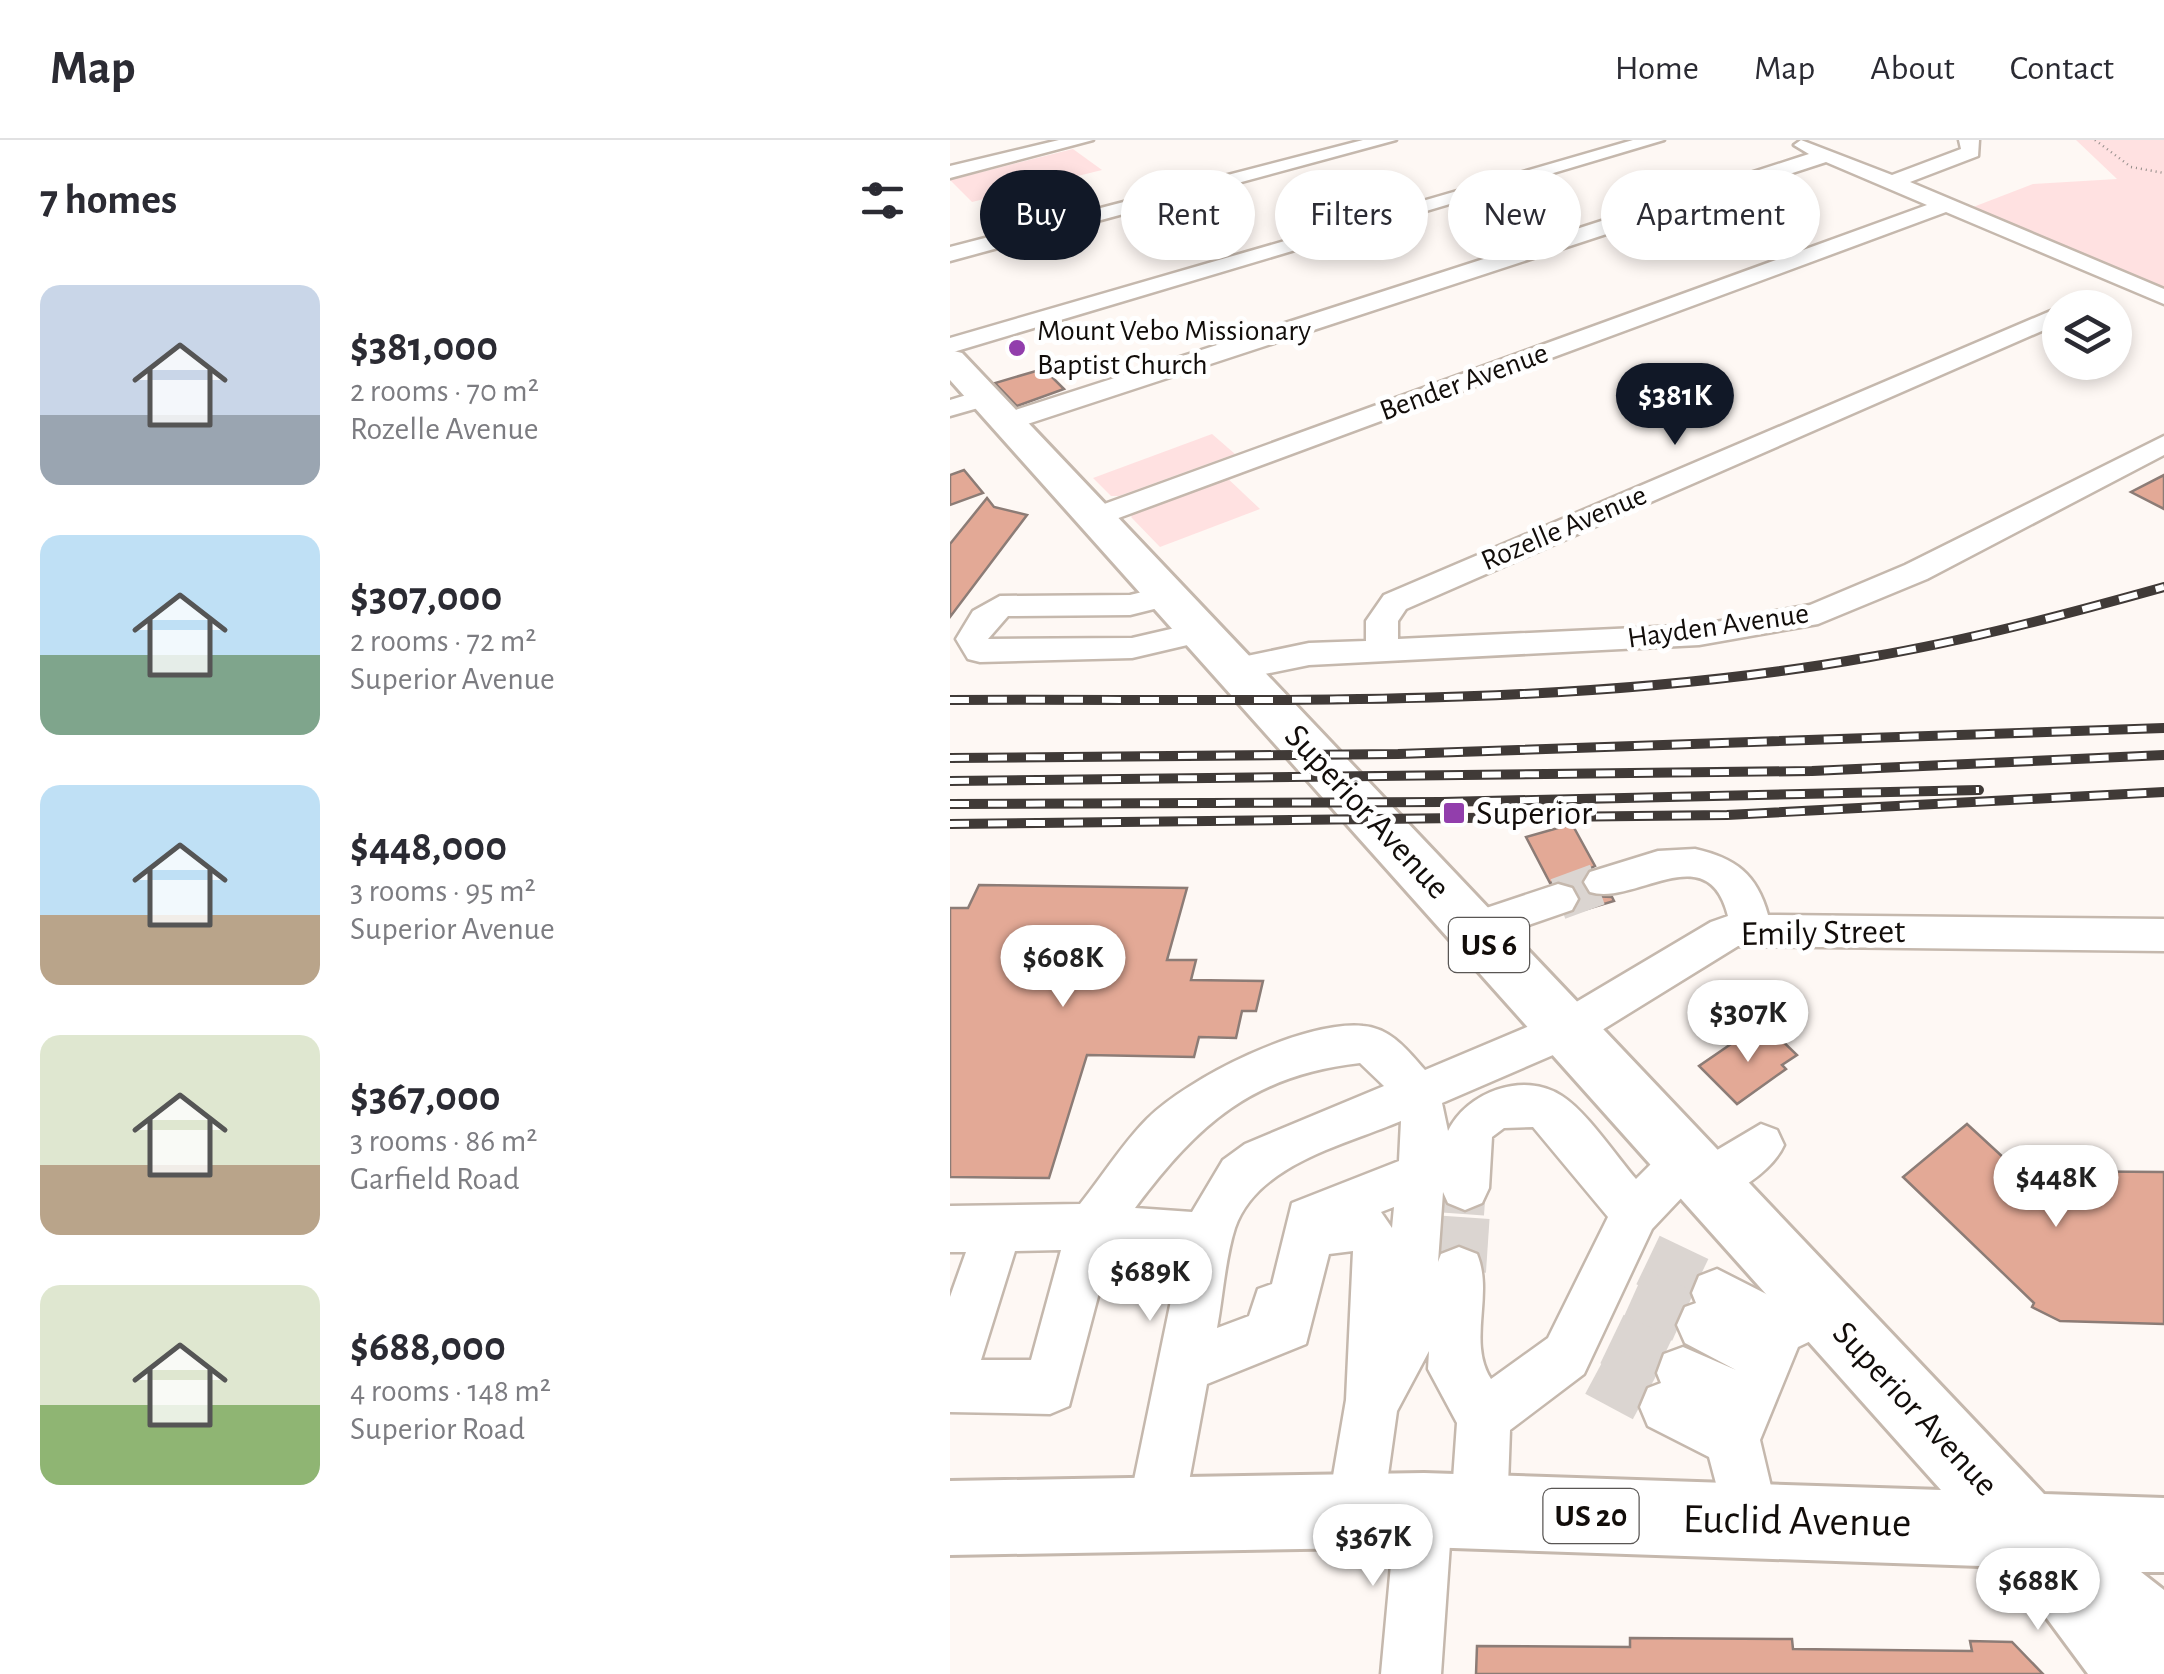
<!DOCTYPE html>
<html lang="en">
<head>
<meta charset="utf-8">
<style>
	body { margin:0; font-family:"Alegreya Sans",sans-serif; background:#f7f7f7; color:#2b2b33; height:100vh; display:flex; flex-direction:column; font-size:38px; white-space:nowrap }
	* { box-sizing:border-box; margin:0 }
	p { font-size:32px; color:#7c7c81 }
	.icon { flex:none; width:55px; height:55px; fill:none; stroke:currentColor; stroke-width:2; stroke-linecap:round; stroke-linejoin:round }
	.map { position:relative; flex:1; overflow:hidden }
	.details { display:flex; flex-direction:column; background:#fff; width:950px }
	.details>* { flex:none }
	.banner { position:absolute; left:30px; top:30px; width:950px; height:90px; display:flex; gap:20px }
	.tools { position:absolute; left:1092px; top:150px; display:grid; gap:20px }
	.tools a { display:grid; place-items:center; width:90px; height:90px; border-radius:50%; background:#fff; box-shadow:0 5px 15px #0003; font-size:50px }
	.price { position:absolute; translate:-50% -85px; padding:0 22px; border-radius:35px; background:#fff; color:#222; font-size:32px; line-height:65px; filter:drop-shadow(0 2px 5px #0008) }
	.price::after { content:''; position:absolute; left:50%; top:60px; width:30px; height:22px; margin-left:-15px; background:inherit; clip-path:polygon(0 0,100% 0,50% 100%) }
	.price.current { background:#111827; color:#fff }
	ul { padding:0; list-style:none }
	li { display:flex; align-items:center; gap:30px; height:250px; padding:0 40px }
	li span { display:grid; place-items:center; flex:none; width:280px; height:200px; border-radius:20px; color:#555 }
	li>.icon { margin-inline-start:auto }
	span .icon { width:120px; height:120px; fill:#fffc; stroke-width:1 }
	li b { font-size:42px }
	h2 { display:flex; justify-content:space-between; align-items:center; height:120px; padding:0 40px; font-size:42px }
	.pill { padding:0 35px; border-radius:45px; background:#fff; box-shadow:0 5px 15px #0003; font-size:35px; line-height:90px }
	.pill.current { background:#111827; color:#fff }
	header { display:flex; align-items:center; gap:60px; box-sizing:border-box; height:140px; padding:0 50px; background:#fff; border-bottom:2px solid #e1e1e2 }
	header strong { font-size:48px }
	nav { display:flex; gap:55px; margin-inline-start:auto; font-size:35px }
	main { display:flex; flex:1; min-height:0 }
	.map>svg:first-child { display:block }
	.green { fill:#ffe1e1 }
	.building { fill:#e3a996; stroke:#8c7c76; stroke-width:2.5 }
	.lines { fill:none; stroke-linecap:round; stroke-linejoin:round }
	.minor-tunnel-far1 { stroke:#dbd5d1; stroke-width:42; stroke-dasharray:42 21; stroke-linecap:butt }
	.minor-tunnel { stroke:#dbd5d1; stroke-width:54; stroke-dasharray:54 28; stroke-linecap:butt }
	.minor-casing { stroke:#c5b8ad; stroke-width:5 }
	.major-casing { stroke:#c5b8ad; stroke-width:6 }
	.path { stroke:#908b87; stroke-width:2.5; stroke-dasharray:1 4; stroke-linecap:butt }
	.minor { fill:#fff; fill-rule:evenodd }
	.major { fill:#fff; fill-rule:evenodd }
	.rail-casing { stroke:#403a37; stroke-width:10 }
	.rail { stroke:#fff; stroke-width:6; stroke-dasharray:19; stroke-linecap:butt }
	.poi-dot { fill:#923eac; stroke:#fff; stroke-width:4 }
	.labels { text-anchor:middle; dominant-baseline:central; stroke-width:10; stroke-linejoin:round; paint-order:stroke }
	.far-poi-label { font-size:30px; fill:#120d0a; stroke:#fff; text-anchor:start }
	.far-street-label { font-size:30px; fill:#120d0a; stroke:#fff }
	.shield { fill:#fff; stroke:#595654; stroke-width:2.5 }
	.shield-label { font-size:32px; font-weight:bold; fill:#120d0a }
	.street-label { font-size:35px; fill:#120d0a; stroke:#fff }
	.poi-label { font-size:35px; fill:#120d0a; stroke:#fff; text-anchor:start }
	.near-street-label { font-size:42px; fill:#120d0a; stroke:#fff }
</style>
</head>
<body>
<header>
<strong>Map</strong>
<nav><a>Home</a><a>Map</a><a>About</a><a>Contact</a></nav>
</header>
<main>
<section class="details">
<h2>7 homes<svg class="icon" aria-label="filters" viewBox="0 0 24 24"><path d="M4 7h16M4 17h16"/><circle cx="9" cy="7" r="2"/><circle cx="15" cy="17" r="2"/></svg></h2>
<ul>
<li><span style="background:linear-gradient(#c9d6e8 65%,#9aa5b1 0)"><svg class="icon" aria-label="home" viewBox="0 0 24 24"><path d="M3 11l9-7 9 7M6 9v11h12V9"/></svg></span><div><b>$381,000</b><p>2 rooms · 70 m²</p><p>Rozelle Avenue</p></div></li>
<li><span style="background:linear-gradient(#bfe0f5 60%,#7fa58c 0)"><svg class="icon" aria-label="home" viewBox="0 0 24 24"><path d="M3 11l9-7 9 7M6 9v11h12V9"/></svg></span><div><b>$307,000</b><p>2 rooms · 72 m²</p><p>Superior Avenue</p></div></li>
<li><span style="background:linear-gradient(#bfe0f5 65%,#b9a48a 0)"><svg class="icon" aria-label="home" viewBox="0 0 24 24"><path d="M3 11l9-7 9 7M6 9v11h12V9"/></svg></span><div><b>$448,000</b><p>3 rooms · 95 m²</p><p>Superior Avenue</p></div></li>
<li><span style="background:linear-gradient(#dfe7d0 65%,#b9a48a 0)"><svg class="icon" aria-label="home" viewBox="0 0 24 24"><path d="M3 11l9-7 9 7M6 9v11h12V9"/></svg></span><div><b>$367,000</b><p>3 rooms · 86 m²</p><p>Garfield Road</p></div></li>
<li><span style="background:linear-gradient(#dfe7d0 60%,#8fb573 0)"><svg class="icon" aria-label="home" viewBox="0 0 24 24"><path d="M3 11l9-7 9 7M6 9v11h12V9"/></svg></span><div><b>$688,000</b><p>4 rooms · 148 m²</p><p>Superior Road</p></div></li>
</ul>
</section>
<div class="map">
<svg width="1214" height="1534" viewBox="0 0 1214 1534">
	<rect width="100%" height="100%" fill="#fef8f4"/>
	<g class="green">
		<polygon points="1126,0 1214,0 1214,149 1018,69 1083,44 1167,39"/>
		<polygon points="123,9 152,30 22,62 0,40"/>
		<polygon points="262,294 285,314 169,356 161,356 143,338"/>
		<polygon points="275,336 310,369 210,407 181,377 186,369"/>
	</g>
	<g class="building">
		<polygon points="86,231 96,231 114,249 67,266 45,243"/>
		<polygon points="14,330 33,353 0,365 0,335"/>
		<polygon points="1214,335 1214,369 1181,352"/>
		<polygon points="37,358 44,367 77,375 0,477 0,404"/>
		<polygon points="622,684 645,726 637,730 631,744 640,756 662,757 664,761 624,773 631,761 625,746 609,740 600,743 576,697"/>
		<polygon points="29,745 237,748 217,820 246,820 241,840 313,841 306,871 292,871 286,898 249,897 244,917 137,915 99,1038 0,1037 0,768 18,768"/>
		<polygon points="821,890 847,915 832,925 836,929 787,964 749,926 797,893 806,901"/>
		<polygon points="1017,984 1068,1031 1214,1032 1214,1184 1110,1181 1082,1167 1084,1163 953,1037"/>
		<polygon points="680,1498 842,1499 843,1509 1022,1511 1020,1501 1062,1502 1093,1534 526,1534 527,1506 680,1507"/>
	</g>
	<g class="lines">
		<g class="minor-tunnel-far1">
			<polyline points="608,759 654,742"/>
			<polyline points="513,1074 515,1048"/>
		</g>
		<g class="minor-tunnel">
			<polyline points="698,1120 767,1153"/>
			<polyline points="509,1131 513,1071"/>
			<polyline points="684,1154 753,1185"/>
			<polyline points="662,1199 733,1233"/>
			<polyline points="648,1230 717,1267"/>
		</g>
		<defs>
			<g id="minor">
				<polygon points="109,0 143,0 0,38 0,26"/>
				<polygon points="413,0 446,0 0,121 0,107"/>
				<polygon points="683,0 714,0 0,213 0,198"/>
				<polygon points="851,0 942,35 1011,9 1009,0 1029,0 1028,16 960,42 1214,149 1214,164 996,72 155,383 145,386 130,377 135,371 977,65 876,22 65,288 56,290 43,282 47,276 859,14 844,5"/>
				<polygon points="1110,167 1110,183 456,469 448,481 448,499 749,485 860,465 955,425 1214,296 1214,315 977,439 868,484 749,505 359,525 285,540 273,537 268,529 273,521 359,503 416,501 416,481 434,455"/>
				<polygon points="33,250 42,252 46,258 42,264 0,276 0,260"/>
				<polygon points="217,446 228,449 233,456 228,463 180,475 58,476 38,499 182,498 251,482 263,485 267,492 263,499 182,518 30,522 18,519 6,499 23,471 50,456 180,455"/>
				<path d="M 745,709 C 785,718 807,734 818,775 L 1214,779 L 1214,811 L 788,806 L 631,903 L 492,963 L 498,991 C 516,953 573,930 612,956 C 636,971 666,1016 686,1039 L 719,1006 L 736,1000 L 753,1006 L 757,1016 L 811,984 L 827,990 L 834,1005 C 822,1032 784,1054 757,1065 L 740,1058 L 737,1052 L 702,1089 L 634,1234 L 560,1290 L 557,1373 L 549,1393 L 529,1401 L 509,1393 L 502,1375 L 491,1534 L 431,1534 L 446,1370 L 454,1350 L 474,1342 L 494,1350 L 501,1368 L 507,1283 L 478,1229 L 479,1211 L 447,1271 L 433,1371 L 425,1391 L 405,1399 L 385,1391 L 377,1371 L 396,1260 L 403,1111 L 379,1114 L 356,1204 L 257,1244 L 233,1374 L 225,1394 L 205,1402 L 185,1394 L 177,1374 L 230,1117 L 160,1111 L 119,1266 L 100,1274 L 0,1272 L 0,1157 L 16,1112 L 0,1112 L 0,1066 L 130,1064 C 152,1037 172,1004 197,979 C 238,938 354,880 413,886 C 441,888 458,911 475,930 L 601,877 L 761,782 L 778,776 C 758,695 685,766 640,752 L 634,742 L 640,732 L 708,711 ZM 410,923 L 434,946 L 295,1004 L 273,1020 L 242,1072 L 185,1068 C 248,984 302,935 410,923 ZM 451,981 L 449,1021 L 342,1063 L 322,1144 L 308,1149 L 299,1176 L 267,1188 C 273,1156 275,1119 285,1088 C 307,1024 395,1005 451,981 ZM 583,987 L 658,1077 L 598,1198 L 541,1239 C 517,1202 544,1154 527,1114 L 509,1107 L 491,1114 L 488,1122 L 493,1052 L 498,1063 L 515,1070 L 532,1063 L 539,1048 L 542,997 L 554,988 ZM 444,1067 L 442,1088 L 431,1072 ZM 111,1110 L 81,1220 L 31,1220 L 65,1111 Z"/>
				<polygon points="608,744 622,748 628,759 622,770 523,804 509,799 503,788 509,777"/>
				<polygon points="767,1129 832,1162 872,1144 890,1151 897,1169 890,1187 848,1207 810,1300 829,1380 821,1400 801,1408 781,1400 759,1317 698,1286 690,1267 698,1248 711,1243 707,1233 714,1214 733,1207 786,1230 735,1203 727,1185 735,1167 746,1163 742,1153 749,1136"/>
			</g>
			<polygon id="major" points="0,210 12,213 1094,1354 1214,1358 1214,1432 1191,1432 1214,1450 1214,1534 1138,1534 1059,1427 474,1407 0,1415 0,1341 474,1333 991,1350 0,240"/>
		</defs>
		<use href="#minor" class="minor-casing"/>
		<use href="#major" class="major-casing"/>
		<polyline class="path" points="1145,0 1181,27 1214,33"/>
		<use href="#minor" class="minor"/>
		<use href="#major" class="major"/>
		<defs>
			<g id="rail">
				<path d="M 0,560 C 305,558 619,571 920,517 C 1020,500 1117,474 1214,447"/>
				<polyline points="0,618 448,614 1214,588"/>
				<polyline points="0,641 862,631 1214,615"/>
				<polyline points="0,664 492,662 1029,650"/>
				<polyline points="0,684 777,675 1214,652"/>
			</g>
		</defs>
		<use href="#rail" class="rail-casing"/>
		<use href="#rail" class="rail"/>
	</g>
	<g class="poi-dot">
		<circle cx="67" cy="208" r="10"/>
		<rect x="492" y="661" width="24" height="24" rx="5"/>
	</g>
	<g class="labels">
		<g class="far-poi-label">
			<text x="87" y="191">Mount Vebo Missionary<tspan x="87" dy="34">Baptist Church</tspan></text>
		</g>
		<g class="far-street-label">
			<text transform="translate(514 242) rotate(-20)">Bender Avenue</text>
			<text transform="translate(614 388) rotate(-23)">Rozelle Avenue</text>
			<text transform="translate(768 486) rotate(-8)">Hayden Avenue</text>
		</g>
		<g class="shield">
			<rect x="499" y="778" width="80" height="54" rx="8"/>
			<rect x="593.5" y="1349" width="95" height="54" rx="8"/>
		</g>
		<g class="shield-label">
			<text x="539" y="805">US 6</text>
			<text x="641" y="1376">US 20</text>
		</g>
		<g class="street-label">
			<text transform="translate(417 672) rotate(47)">Superior Avenue</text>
			<text transform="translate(873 793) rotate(-1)">Emily Street</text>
			<text transform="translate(965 1269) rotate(47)">Superior Avenue</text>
		</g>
		<g class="poi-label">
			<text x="526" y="673">Superior</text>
		</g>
		<g class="near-street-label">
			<text transform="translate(847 1381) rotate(1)">Euclid Avenue</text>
		</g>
	</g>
</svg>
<div class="tools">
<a><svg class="icon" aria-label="layers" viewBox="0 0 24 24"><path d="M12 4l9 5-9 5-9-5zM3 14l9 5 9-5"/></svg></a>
</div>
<b class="price current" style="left:725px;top:308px">$381K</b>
<b class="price" style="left:113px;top:870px">$608K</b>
<b class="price" style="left:798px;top:925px">$307K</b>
<b class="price" style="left:1106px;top:1090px">$448K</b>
<b class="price" style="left:200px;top:1184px">$689K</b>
<b class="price" style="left:423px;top:1449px">$367K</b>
<b class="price" style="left:1088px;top:1493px">$688K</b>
<div class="banner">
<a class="pill current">Buy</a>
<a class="pill">Rent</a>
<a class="pill">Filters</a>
<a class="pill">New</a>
<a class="pill">Apartment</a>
</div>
</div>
</main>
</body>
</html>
